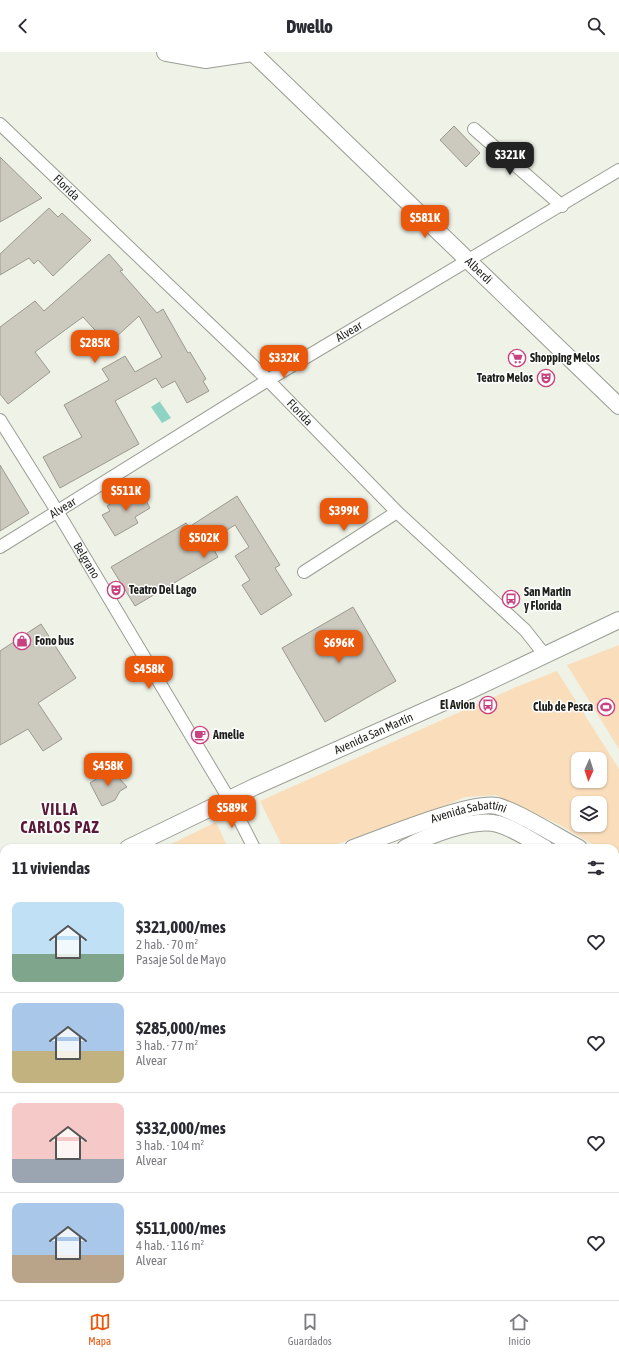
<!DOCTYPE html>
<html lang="es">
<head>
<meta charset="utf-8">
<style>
	body { margin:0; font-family:"Asap Condensed",sans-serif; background:#f7f7f7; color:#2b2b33; height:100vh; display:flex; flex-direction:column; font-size:15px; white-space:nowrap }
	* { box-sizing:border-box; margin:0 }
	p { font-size:13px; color:#7c7c81 }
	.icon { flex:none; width:22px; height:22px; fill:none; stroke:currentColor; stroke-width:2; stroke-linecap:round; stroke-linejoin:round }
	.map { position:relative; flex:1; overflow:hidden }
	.drawer { position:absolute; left:0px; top:792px; width:619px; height:456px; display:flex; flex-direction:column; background:#fff; border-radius:12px 12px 0 0; box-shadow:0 1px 3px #0004 }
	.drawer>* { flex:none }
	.needle { width:26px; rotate:183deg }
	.tools { position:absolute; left:571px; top:700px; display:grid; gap:8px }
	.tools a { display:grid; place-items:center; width:36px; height:36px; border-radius:8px; background:#fff; box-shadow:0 1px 3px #0004; font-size:20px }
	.price { position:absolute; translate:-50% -34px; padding:0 9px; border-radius:8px; background:#ea580c; color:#fff; font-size:13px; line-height:26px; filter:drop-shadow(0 1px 2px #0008) }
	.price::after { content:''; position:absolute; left:50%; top:24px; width:12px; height:9px; margin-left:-6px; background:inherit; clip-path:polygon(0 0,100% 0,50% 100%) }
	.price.on { background:#222; color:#fff }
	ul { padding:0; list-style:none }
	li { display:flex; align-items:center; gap:12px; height:100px; padding:0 12px }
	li+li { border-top:1px solid #e1e1e2 }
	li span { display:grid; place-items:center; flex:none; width:112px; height:80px; border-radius:8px; color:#555 }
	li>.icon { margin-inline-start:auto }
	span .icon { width:48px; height:48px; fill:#fffc; stroke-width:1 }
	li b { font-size:17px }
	h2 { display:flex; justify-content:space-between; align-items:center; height:48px; padding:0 12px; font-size:17px }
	header { display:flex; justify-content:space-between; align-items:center; height:52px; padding:0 12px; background:#fff; font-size:18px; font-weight:800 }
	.tabs { display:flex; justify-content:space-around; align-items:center; height:56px; border-top:1px solid #e1e1e2; background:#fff; font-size:11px; color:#7c7c81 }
	.tabs a { display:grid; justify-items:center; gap:2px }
	.tabs .on { color:#ea580c }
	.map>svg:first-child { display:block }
	.green { fill:#fadebb; fill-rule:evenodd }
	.water { fill:#8fd4c3 }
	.building { fill:#cccabf; stroke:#9c9a90 }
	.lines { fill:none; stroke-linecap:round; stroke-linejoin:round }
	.minor-casing { stroke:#9a9e94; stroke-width:14 }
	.tertiary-casing { stroke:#9a9e94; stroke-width:16 }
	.secondary-casing { stroke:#9a9e94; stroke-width:18 }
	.primary-casing { stroke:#9a9e94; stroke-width:20 }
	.minor { stroke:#fff; stroke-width:12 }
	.tertiary { stroke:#fff; stroke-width:14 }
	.secondary { stroke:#fff; stroke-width:16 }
	.primary { stroke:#fff; stroke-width:18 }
	.labels { text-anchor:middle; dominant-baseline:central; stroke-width:3; stroke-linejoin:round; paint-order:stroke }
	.street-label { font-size:12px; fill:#1e201c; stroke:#fff }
	.poi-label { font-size:12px; font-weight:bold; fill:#1e201c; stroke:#fff; text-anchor:start }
	.district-label { font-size:16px; font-weight:bold; letter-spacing:1px; fill:#5b1a37; stroke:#fff }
</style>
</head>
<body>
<header><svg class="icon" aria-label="back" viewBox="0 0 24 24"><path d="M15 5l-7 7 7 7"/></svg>Dwello<svg class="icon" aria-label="search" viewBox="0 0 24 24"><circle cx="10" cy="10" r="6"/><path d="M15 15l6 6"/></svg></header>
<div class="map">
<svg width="619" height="1248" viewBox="0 0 619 1248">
	<rect width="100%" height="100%" fill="#eef2e7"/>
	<g class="green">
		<polygon points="619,593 619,697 567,613"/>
		<path d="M 557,619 L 619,717 L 619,806 L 615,804 L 615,796 L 599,796 L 558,772 L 495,743 L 465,745 L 442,755 L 326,796 L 283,796 L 260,749 L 516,635 ZM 578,707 L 600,707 L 600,729 L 578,729 ZM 578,751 L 600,751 L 600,773 L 578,773 Z"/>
		<polygon points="216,770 228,796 163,796"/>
		<polygon points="535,1244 552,1244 553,1248 537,1248"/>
	</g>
	<g class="water">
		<polygon points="162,348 160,350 171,366 162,371 151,355"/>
		<polygon points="615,934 619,937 619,1248 560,1248 559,1244 615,1244"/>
	</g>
	<g class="building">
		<polygon points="454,74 480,101 466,115 440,88"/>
		<polygon points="0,105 42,146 0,170"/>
		<polygon points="49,156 58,165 62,161 91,188 53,224 38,208 34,212 29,206 0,223 0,202"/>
		<polygon points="109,202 123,218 120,219 157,261 163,257 188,301 190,300 206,327 203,329 209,339 187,351 175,329 162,336 156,326 115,349 139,392 60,436 43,405 82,385 64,353 109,328 102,317 125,304 135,320 162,305 139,264 116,285 113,280 104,288 83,265 35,300 50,320 8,352 0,342 0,275 35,249 44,259"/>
		<polygon points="0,413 29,461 0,479"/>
		<polygon points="139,436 150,456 135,465 138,471 115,484 102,463 110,459 107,454"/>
		<polygon points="237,444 280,513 275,516 292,543 261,563 242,533 250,528 235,504 249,495 235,473 209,489 218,505 135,554 111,515 186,471 189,475"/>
		<polygon points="353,555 396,629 325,670 282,596"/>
		<polygon points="41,572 76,626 38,651 62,687 43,699 28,677 0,693 0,599"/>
		<polygon points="111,717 127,735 120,739 115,748 102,754 90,731"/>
	</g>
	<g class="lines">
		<defs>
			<g id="minor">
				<path id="s1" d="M 0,72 L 268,328 L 397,460 L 525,578 L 544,602"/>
				<polyline points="474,77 562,154"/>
				<path id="s2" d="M 0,368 L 57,459 L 229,747 L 254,796"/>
				<path id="s3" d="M 0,495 L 268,328 L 619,118"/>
				<polyline points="304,520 397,460"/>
				<polyline points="0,843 4,851"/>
				<polyline points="0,1034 4,1029"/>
				<polyline points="0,1146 4,1152"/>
			</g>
			<g id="tertiary">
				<polyline points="0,892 4,899"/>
				<polyline points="238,1244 241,1248"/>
			</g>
			<g id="secondary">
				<path id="s4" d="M 252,0 L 619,354"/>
				<path id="s5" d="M 128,796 L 254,735 L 469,639 L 619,568"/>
				<path id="s6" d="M 353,796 C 381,786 472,748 497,754 C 521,761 556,784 579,796"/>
				<path d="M 405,796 C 427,784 474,765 498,772 C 515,777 530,788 545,796"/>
				<polyline points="615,815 619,817"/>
				<polyline points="0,817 4,818"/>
				<polyline points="615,833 619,835"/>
				<polyline points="0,857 4,854"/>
				<polyline points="521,1244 523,1248"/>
			</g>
			<polyline id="primary" points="166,0 205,7 252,0"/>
		</defs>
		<use href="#minor" class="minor-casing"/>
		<use href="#tertiary" class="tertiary-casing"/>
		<use href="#secondary" class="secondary-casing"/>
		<use href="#primary" class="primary-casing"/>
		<use href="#minor" class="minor"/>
		<use href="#tertiary" class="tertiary"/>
		<use href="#secondary" class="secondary"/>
		<use href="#primary" class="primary"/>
	</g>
	<defs>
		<symbol id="supermarket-ring" viewBox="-11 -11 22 22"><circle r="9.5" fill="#fff" stroke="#c94280" stroke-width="1.5"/><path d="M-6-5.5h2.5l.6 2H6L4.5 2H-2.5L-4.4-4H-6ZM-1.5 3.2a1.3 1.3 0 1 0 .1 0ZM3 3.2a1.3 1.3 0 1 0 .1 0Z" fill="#c94280"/></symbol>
		<symbol id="theatre-ring" viewBox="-11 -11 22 22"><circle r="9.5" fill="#fff" stroke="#c94280" stroke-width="1.5"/><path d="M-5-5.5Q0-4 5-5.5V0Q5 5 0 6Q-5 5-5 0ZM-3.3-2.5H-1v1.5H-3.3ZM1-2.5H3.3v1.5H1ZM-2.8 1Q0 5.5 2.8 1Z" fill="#c94280"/></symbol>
		<symbol id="bus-ring" viewBox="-11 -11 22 22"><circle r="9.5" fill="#fff" stroke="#c94280" stroke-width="1.5"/><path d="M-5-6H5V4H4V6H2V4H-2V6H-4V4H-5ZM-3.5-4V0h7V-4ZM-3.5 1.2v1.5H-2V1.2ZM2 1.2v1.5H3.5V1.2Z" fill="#c94280"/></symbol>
		<symbol id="shop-ring" viewBox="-11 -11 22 22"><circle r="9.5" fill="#fff" stroke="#c94280" stroke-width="1.5"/><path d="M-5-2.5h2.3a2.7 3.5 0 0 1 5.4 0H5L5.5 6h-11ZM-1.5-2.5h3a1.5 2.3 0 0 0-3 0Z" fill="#c94280"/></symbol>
		<symbol id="stadium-ring" viewBox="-11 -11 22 22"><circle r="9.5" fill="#fff" stroke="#c94280" stroke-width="1.5"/><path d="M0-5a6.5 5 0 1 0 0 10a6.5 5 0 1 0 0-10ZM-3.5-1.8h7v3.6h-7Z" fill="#c94280"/></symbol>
		<symbol id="cafe-ring" viewBox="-11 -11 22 22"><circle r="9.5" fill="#fff" stroke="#c94280" stroke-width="1.5"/><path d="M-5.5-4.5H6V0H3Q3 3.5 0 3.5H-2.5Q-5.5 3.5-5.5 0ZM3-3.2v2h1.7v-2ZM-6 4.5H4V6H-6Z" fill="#c94280"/></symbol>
	</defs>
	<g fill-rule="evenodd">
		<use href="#supermarket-ring" x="507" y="296" width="20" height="20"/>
		<use href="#theatre-ring" x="536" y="316" width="20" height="20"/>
		<use href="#theatre-ring" x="106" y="528" width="20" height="20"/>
		<use href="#bus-ring" x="501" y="537" width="20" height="20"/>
		<use href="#shop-ring" x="12" y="579" width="20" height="20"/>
		<use href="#bus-ring" x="478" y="643" width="20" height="20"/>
		<use href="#stadium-ring" x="596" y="645" width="20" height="20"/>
		<use href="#cafe-ring" x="190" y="673" width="20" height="20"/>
	</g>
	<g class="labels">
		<g class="street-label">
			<text stroke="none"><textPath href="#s1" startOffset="92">Florida</textPath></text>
			<text stroke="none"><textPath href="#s4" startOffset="315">Alberdi</textPath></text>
			<text stroke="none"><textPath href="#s3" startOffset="410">Alvear</textPath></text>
			<text stroke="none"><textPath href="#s1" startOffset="416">Florida</textPath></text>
			<text stroke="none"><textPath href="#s3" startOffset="74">Alvear</textPath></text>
			<text stroke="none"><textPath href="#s2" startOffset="165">Belgrano</textPath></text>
			<text stroke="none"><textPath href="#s5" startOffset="271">Avenida San Martín</textPath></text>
			<text stroke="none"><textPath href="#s6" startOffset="122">Avenida Sabattini</textPath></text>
		</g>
		<g class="poi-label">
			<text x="530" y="306">Shopping Melos</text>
			<text x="533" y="326" text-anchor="end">Teatro Melos</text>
			<text x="129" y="538">Teatro Del Lago</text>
			<text x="524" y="540">San Martin<tspan x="524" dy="14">y Florida</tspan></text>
			<text x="35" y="589">Fono bus</text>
			<text x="475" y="653" text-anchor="end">El Avion</text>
			<text x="593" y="655" text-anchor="end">Club de Pesca</text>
			<text x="213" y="683">Amelie</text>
		</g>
		<g class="district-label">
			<text x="60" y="757">VILLA<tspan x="60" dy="18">CARLOS PAZ</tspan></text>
		</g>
	</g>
</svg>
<div class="tools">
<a><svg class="needle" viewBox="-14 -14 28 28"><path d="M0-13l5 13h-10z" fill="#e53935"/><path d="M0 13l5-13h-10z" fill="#7c7c81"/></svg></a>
<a><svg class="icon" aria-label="layers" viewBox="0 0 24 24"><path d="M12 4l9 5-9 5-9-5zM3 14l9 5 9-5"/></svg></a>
</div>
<b class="price on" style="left:510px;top:124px">$321K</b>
<b class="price" style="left:425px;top:187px">$581K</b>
<b class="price" style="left:95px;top:312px">$285K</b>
<b class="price" style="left:284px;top:327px">$332K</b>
<b class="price" style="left:126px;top:460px">$511K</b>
<b class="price" style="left:344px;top:480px">$399K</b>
<b class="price" style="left:204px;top:507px">$502K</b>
<b class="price" style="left:339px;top:612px">$696K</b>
<b class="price" style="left:149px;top:638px">$458K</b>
<b class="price" style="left:108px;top:735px">$458K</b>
<b class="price" style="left:232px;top:777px">$589K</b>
<section class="drawer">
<h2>11 viviendas<svg class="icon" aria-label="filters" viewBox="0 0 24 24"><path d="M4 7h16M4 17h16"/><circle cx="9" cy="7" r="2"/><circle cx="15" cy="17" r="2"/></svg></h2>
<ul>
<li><span style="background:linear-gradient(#bfe0f5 65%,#7fa58c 0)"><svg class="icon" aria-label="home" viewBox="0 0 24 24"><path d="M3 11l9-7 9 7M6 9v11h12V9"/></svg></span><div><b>$321,000/mes</b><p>2 hab. · 70 m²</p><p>Pasaje Sol de Mayo</p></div><svg class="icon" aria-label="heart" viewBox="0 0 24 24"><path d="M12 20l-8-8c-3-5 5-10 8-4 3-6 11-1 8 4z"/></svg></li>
<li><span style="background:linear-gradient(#a9c7e8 60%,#c2b280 0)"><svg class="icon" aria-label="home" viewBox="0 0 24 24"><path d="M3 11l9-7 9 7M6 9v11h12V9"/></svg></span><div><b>$285,000/mes</b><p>3 hab. · 77 m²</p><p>Alvear</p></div><svg class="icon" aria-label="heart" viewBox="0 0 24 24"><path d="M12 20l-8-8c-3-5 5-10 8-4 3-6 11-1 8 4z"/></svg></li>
<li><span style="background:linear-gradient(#f6c9c9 70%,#9aa5b1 0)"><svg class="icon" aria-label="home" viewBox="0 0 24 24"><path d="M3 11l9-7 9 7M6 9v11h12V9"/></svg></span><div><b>$332,000/mes</b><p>3 hab. · 104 m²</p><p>Alvear</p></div><svg class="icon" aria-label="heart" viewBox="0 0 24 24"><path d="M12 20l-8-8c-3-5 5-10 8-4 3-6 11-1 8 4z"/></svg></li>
<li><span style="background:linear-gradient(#a9c7e8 65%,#b9a48a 0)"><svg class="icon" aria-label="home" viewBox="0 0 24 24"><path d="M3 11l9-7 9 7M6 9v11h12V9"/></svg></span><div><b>$511,000/mes</b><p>4 hab. · 116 m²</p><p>Alvear</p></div><svg class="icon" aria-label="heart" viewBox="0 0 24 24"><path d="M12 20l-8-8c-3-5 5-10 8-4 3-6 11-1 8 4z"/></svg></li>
</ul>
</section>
</div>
<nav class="tabs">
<a class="on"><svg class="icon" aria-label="map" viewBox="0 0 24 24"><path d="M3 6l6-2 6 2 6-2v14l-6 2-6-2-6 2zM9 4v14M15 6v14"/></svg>Mapa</a>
<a><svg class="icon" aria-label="saved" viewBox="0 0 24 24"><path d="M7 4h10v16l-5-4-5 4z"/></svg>Guardados</a>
<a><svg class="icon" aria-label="home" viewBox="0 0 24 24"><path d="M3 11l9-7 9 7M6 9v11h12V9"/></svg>Inicio</a>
</nav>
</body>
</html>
